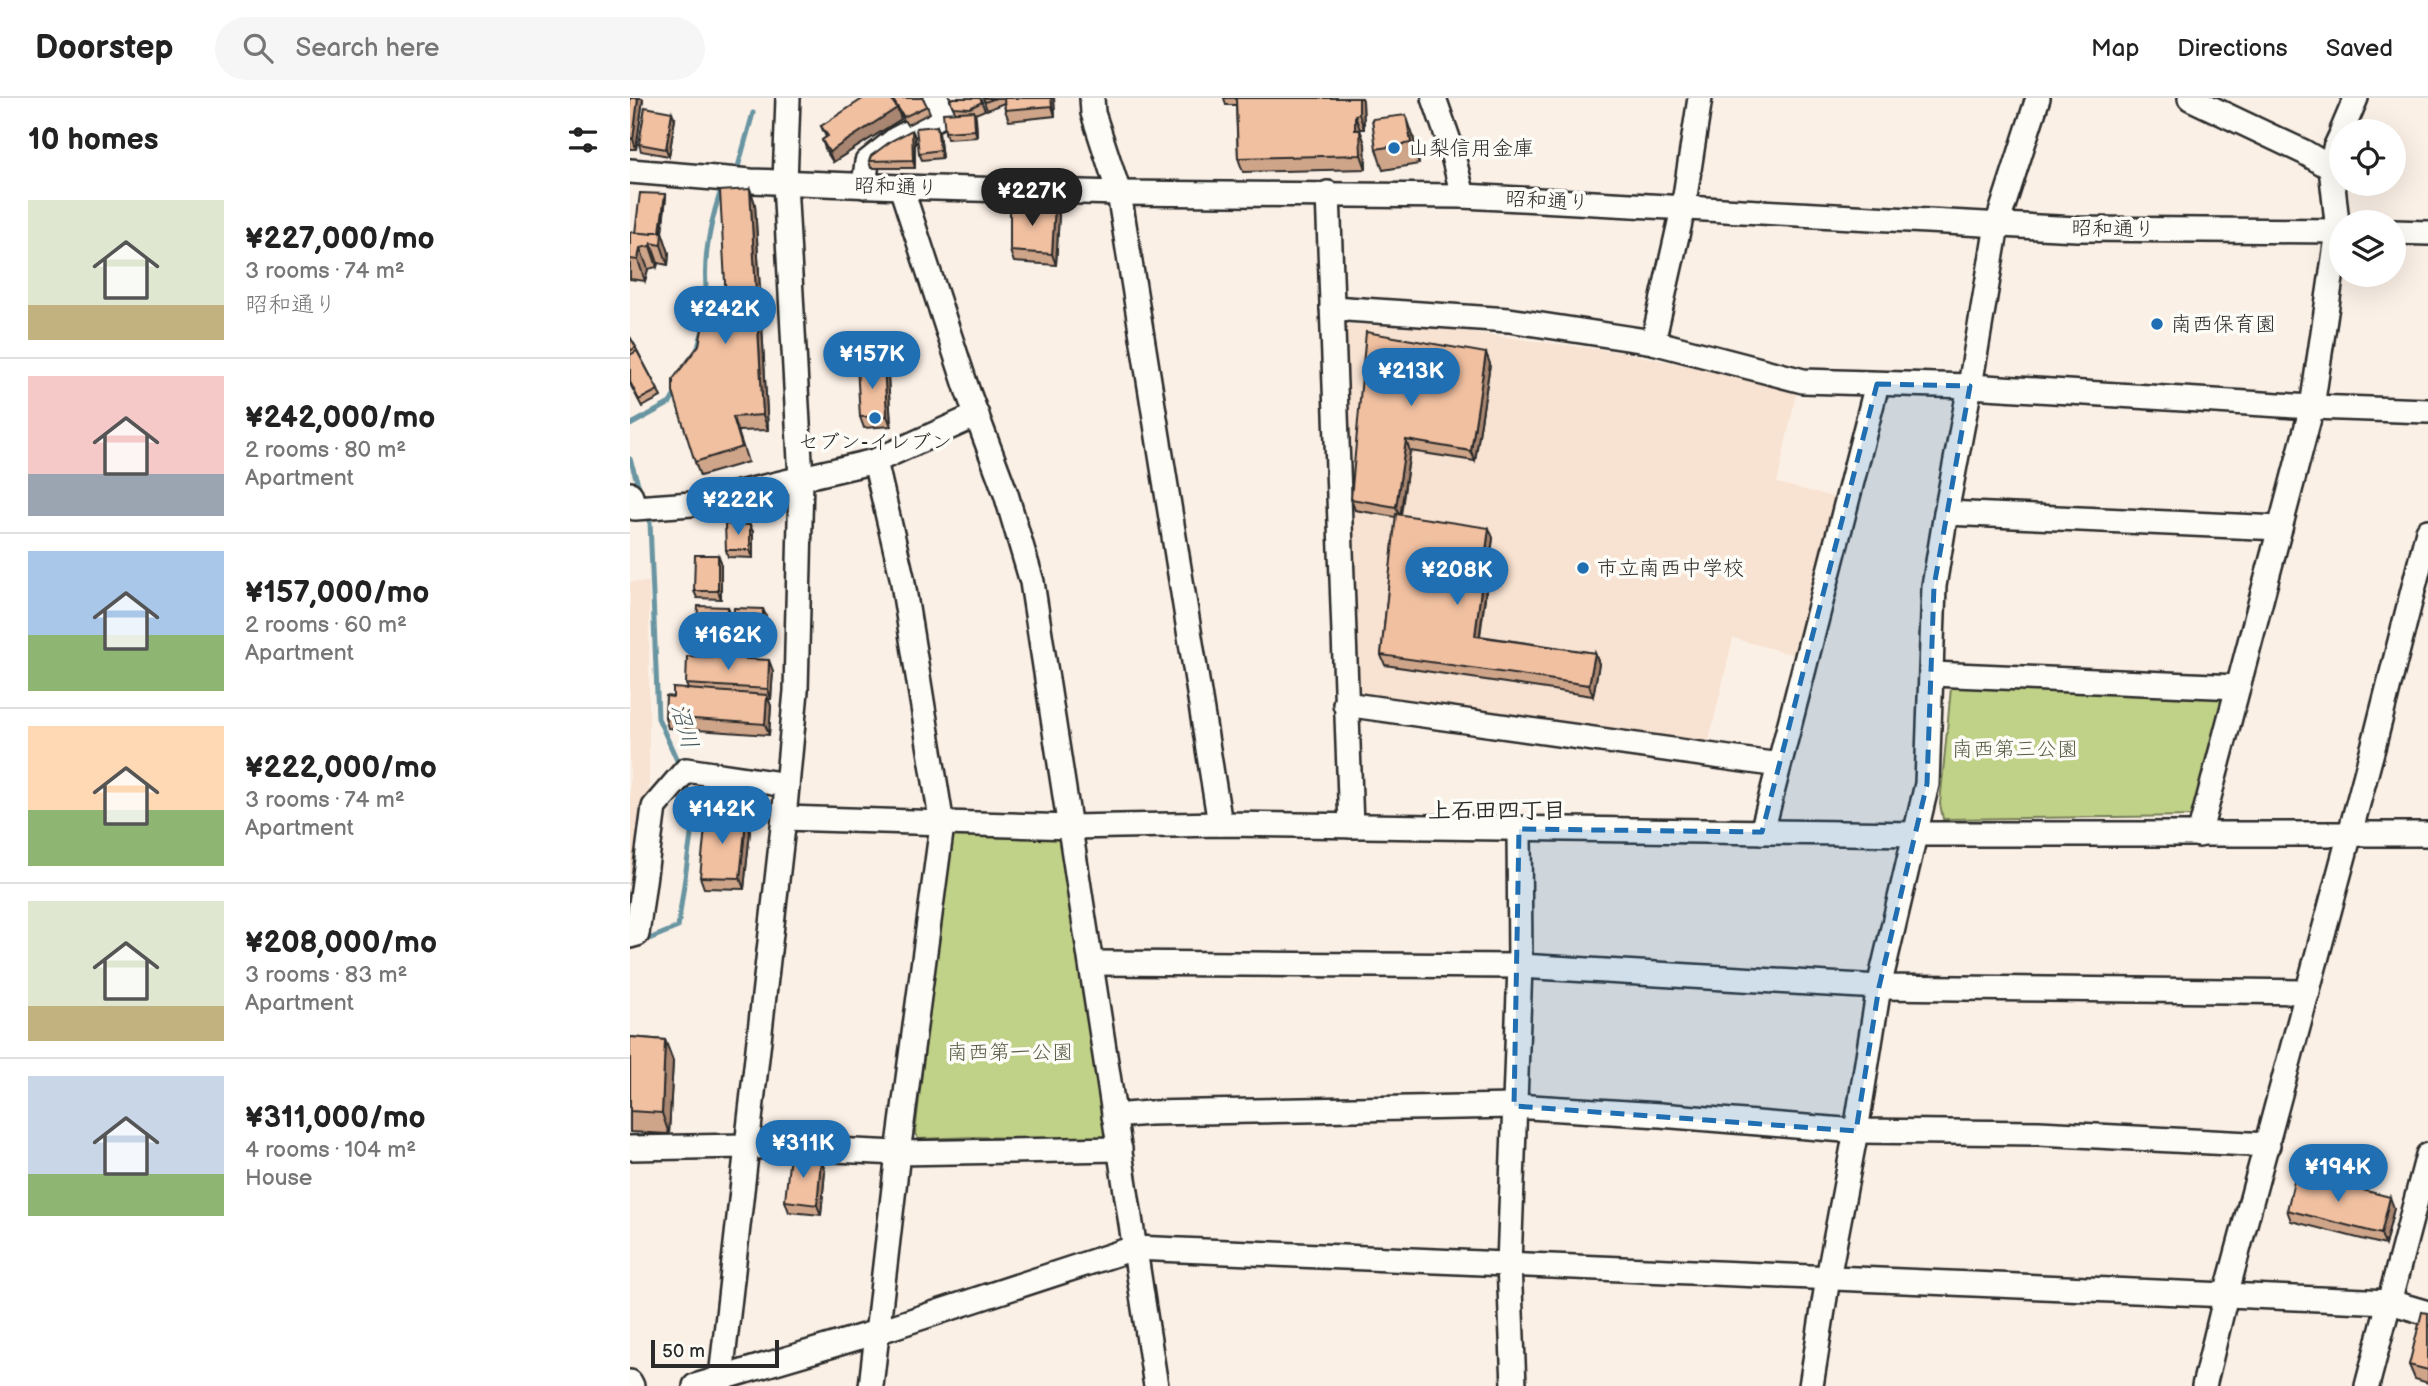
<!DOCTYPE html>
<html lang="en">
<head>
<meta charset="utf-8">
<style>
	body { margin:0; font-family:"Balsamiq Sans","Klee One",sans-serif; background:#f6f6f6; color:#222; height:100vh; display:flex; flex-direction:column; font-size:26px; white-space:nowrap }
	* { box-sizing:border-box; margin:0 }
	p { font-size:23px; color:#767676 }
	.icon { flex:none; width:38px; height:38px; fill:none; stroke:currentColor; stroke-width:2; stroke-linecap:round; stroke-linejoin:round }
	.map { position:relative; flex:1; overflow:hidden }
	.panel { display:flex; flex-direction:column; background:#fff; width:630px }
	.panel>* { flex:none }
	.fabs { position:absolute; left:1699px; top:21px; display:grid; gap:14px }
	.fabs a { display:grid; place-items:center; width:77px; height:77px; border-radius:50%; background:#fff; box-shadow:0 7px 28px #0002; font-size:35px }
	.scale { position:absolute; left:21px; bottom:18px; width:128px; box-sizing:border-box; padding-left:7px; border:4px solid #2b2b2b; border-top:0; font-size:19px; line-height:24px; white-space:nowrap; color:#2b2b2b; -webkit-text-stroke:5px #fdfcf7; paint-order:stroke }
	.price { position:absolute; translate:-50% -60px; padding:0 16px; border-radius:24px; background:#1f6fb2; color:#fff; font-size:23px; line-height:46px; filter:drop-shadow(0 2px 4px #0008) }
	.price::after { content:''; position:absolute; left:50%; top:42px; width:21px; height:16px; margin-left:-10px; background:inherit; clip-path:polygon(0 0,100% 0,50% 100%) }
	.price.selected { background:#222; color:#fff }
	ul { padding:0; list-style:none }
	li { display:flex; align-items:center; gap:21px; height:175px; padding:0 28px }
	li+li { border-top:2px solid #e0e0e0 }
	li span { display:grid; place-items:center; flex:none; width:196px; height:140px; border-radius:0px; color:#555 }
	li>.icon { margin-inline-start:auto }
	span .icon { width:84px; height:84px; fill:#fffc; stroke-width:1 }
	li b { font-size:30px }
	h2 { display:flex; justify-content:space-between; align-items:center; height:84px; padding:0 28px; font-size:30px }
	header { display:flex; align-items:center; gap:42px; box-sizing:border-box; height:98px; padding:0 35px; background:#fff; border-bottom:2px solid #e0e0e0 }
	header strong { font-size:33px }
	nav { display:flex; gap:38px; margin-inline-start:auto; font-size:24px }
	.search { width:490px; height:63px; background:#f6f6f6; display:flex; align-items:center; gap:18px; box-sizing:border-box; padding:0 24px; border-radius:38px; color:#767676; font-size:26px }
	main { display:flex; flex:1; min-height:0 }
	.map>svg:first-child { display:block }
	.built { fill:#f8e2d1 }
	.green { fill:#c0d287; stroke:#767e59; stroke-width:2 }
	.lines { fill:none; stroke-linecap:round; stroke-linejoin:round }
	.stream { stroke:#6795a1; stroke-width:5 }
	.minor-casing { stroke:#2b2b2b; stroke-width:28 }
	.minor { stroke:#fdfcf7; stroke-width:23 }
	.wall { fill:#cfa58a; stroke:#2b2b2b; stroke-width:2 }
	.shaded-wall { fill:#a98671; stroke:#2b2b2b; stroke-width:2 }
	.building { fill:#f1c0a1; stroke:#2b2b2b; stroke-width:2 }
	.marked { fill:#1f6fb2; fill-opacity:0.2; stroke:#1f6fb2; stroke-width:5; stroke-dasharray:14 9; stroke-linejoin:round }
	.poi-dot { fill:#1f6fb2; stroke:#fdfcf7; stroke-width:2.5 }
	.labels { text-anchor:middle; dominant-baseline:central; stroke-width:7; stroke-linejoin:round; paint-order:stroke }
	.poi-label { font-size:21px; fill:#2b2b2b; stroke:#fdfcf7; text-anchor:start }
	.street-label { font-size:21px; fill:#2b2b2b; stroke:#fdfcf7 }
	.park-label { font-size:21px; fill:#585d47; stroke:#fdfcf7 }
	.water-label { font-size:23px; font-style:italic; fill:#44575c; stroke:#fdfcf7 }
	.neighbourhood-label { font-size:23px; font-weight:bold; fill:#2b2b2b; stroke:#fdfcf7 }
</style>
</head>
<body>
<header>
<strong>Doorstep</strong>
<div class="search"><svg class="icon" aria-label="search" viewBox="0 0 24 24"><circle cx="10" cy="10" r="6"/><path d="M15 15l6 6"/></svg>Search here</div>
<nav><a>Map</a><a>Directions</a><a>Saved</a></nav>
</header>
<main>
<section class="panel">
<h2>10 homes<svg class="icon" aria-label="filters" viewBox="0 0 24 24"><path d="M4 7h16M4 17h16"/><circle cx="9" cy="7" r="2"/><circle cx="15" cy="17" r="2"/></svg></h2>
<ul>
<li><span style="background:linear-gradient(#dfe7d0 75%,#c2b280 0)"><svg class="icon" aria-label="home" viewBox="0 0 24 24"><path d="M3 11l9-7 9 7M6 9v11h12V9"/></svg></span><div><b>¥227,000/mo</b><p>3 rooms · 74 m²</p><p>昭和通り</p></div></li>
<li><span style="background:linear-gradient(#f6c9c9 70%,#9aa5b1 0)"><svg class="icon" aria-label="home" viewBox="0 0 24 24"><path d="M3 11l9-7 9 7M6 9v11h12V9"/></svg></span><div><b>¥242,000/mo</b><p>2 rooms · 80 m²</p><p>Apartment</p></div></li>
<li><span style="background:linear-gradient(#a9c7e8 60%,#8fb573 0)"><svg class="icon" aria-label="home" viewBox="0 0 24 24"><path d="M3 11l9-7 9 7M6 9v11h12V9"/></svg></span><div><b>¥157,000/mo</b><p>2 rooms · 60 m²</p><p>Apartment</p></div></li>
<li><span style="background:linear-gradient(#ffd9b3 60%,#8fb573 0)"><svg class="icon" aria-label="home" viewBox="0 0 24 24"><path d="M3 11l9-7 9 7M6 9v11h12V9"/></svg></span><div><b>¥222,000/mo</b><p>3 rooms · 74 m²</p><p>Apartment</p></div></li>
<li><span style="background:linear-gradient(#dfe7d0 75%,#c2b280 0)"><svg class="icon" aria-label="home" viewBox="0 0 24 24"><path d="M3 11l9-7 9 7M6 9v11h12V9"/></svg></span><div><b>¥208,000/mo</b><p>3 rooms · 83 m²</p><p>Apartment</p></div></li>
<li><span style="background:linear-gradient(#c9d6e8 70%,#8fb573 0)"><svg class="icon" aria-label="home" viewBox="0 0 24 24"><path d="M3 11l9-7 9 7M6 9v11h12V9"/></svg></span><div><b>¥311,000/mo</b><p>4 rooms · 104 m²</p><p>House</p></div></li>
</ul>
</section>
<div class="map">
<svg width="1798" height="1288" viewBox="0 0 1798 1288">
	<rect width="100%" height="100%" fill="#fbf0e6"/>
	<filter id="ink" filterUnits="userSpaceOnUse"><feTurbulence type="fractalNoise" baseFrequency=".0143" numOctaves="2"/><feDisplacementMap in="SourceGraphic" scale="14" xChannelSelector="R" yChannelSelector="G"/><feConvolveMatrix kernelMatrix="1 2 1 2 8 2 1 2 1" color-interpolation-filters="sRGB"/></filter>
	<g filter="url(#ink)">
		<g class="built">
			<polygon points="712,226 815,231 996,255 1167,291 1147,385 1211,401 1165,557 1103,540 1077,651 720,601"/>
			<polygon points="0,484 19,484 19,707 0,831"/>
		</g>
		<g class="green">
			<polygon points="1322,579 1602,593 1570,718 1313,721 1310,706"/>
			<polygon points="326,732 438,740 477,1034 475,1042 344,1039 289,1041 285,1036 319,737"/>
		</g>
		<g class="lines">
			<g class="stream">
				<polyline points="106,76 123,15"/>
				<path d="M 78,212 C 72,170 77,136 90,95 L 97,92"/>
				<polyline points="67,253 73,232"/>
				<polyline points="0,327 40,305 47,293"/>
				<polyline points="0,361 11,395"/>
				<polyline points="17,415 20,424 28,620 50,669"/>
				<polyline points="19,841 48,829 65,709 58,698 55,682"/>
			</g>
			<defs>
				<g id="minor">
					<polyline points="462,0 463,15 489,95 590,726"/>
					<polyline points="804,0 820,46 833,98"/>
					<polyline points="1560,0 1674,54 1701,70"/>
					<polyline points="1712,33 1726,0"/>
					<polyline points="0,73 121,83 271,89 489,95 833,98 1447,131 1712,133"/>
					<polyline points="234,88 237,64 266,41 314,16 306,0"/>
					<polyline points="271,89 338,294 376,396 402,484 526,1288"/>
					<polyline points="698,95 721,728"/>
					<polyline points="1764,134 1798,135"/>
					<polyline points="702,210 879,222 1023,244 1173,283 1340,288 1682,309 1798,313"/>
					<polyline points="1023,244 1053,111 1070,0"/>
					<polyline points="0,396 5,410 62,406 245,363 347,317"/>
					<polyline points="1316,415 1650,430"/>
					<polyline points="1302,576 1608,589"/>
					<polyline points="715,606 1149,667"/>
					<polyline points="154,720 441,729 590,726 1287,736 1798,736"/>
					<polyline points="1132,734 1247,286"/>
					<polyline points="1569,737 1682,309 1708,133 1701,70 1705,50 1712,35"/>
					<polyline points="0,838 7,836 24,709 56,672 157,687"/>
					<polyline points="462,865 890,868 1249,889 1678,894"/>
					<polyline points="484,1018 519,1015 884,1008 1030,1017 1226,1033 1409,1035 1638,1047"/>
					<polyline points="0,1050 117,1048 268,1055 490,1051"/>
					<polyline points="0,1284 2,1288"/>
					<polyline points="65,1288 247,1234 504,1150 1760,1204 1798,1215"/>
					<polyline points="90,1288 154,720 166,593 171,381 155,85 158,0"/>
					<polyline points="241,1288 268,1055 312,727 272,479 245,363"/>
					<polyline points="884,1288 879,1166 890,868 889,731"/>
					<polyline points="1181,1288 1198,1180 1226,1033 1249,889 1297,686 1304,488 1316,415 1340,288 1367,127 1408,0"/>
					<polyline points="1574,1288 1596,1197 1744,646 1798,433"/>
					<polyline points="1737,1288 1798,1057"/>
				</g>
			</defs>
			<use href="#minor" class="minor-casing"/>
			<use href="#minor" class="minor"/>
		</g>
		<g class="wall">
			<polygon points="0,0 12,0 13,1 6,51 0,51"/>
			<polygon points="350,0 355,12 345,16 346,20 347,39 317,41 315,34 325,14 320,2"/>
			<polygon points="353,0 424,0 425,18 379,23 375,12 374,5 357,12"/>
			<polygon points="594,0 732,0 733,3 734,31 730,31 730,32 735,46 736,71 613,74 608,60 606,7 596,7"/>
			<polygon points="263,2 297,8 300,15 277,27 266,9"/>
			<polygon points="776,17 783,38 789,66 753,72 746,51"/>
			<polygon points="45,21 39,58 11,53 9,46"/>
			<polygon points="271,21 203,64 196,53 192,42 196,39 191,28"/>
			<polygon points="307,28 309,35 312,60 292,62 289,55"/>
			<polygon points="282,32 285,39 285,70 241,70 239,63"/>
			<polygon points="120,91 125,106 138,332 108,333 118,364 70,378 65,364 69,247 96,203"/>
			<polygon points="36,99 32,134 39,155 38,167 28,165 27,169 18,171 15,183 0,181 0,134 5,135"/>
			<polygon points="425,106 429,117 426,167 384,164 380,153"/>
			<polygon points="0,239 28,292 31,299 12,309 0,286"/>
			<polygon points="856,255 860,266 845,363 780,353 771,417 863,440 850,538 965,555 969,566 963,598 755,567 751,557 766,419 725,412 721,401"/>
			<polygon points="258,278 261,328 234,330 230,319"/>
			<polygon points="123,434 123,460 98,459 96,452"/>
			<polygon points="88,457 91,464 91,501 67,500 64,493"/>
			<polygon points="98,509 101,517 100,538 103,545 102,561 143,573 141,601 138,601 141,608 139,637 38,630 35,619 43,599 58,591 56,586 65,559 63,555 70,536 67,530"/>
			<polygon points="136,518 135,540 105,539 103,532"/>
			<polygon points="120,733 114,791 74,790 70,779"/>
			<polygon points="0,939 35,942 43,963 39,1036 0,1034"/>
			<polygon points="191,1062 195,1073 191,1117 159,1114 155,1103"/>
			<polygon points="1764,1110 1755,1147 1661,1123 1657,1112"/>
			<polygon points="1798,1215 1798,1285 1785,1281 1779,1267"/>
		</g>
		<g class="shaded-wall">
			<polygon points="8,0 12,0 13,1 6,51 3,41"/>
			<polygon points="421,0 424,0 425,18 422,8"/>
			<polygon points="728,0 732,0 733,3 734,31 729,16"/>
			<polygon points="267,10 271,21 203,64 199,54"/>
			<polygon points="344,13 346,20 347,39 345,32"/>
			<polygon points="42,14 45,21 39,58 36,51"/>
			<polygon points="725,17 735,46 736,71 731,57 725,32"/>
			<polygon points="776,17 783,38 789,66 781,45"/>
			<polygon points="307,28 309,35 312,60 310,52"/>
			<polygon points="282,32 285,39 285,70 283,62"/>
			<polygon points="120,91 125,106 138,332 133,317"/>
			<polygon points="35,96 36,99 32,134 39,155 38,167 31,147 29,146"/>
			<polygon points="425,106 429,117 426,167 422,156"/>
			<polygon points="21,145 28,165 27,169 20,148"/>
			<polygon points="10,150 18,171 15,183 8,162"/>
			<polygon points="856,255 860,266 845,363 841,353"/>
			<polygon points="254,267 258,278 261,328 257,318"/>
			<polygon points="776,342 780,353 770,419 766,409"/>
			<polygon points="120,427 123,434 123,460 120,452"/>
			<polygon points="859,430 863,440 848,549 845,538"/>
			<polygon points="88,457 91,464 91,501 88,493"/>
			<polygon points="98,509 101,517 100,538 97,531"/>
			<polygon points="133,511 136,518 135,540 132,533"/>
			<polygon points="100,538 103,545 102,565 99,558"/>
			<polygon points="965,555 969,566 963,598 959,587"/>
			<polygon points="139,562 143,573 141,601 138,591"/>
			<polygon points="137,597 141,608 139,637 135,626"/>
			<polygon points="94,710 98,721 93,721"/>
			<polygon points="116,722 120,733 114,791 110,780"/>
			<polygon points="35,942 43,963 39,1036 32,1015"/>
			<polygon points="191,1062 195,1073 191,1117 187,1107"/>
			<polygon points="1760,1099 1764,1110 1755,1147 1751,1136"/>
		</g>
		<g class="building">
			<polygon points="0,0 8,0 3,41 0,40"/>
			<polygon points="234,0 260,0 267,10 199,54 192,42 198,38 191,28"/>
			<polygon points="266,0 293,0 297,8 274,19 263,2"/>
			<polygon points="323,0 350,0 352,4 340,10 323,9 320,2"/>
			<polygon points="353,0 366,0 355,4"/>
			<polygon points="374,0 421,0 422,8 375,12"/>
			<polygon points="606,0 729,0 729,16 725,17 725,32 730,32 731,57 608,60"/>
			<polygon points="15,9 42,14 36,51 9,46"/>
			<polygon points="344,13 345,32 315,34 313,15"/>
			<polygon points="776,17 781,45 746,51 742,21"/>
			<polygon points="307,28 310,52 289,55 286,30"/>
			<polygon points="282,32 283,62 239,63 241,58 261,43"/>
			<polygon points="120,91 133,317 103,319 112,349 65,364 43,294 43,281 69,247 77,205 96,203 90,93"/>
			<polygon points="10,95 35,96 30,134 22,134 22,136 5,135"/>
			<polygon points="380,105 425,106 422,156 380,153"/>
			<polygon points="0,134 22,136 22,134 32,134 31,147 21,145 20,148 10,150 8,162 0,161"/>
			<polygon points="736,234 856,255 841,353 776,342 766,409 721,401"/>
			<polygon points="0,239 6,249 0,253"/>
			<polygon points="7,253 28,292 9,302 0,284 0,257"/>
			<polygon points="254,267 257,318 230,319 227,268"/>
			<polygon points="766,416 859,430 845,538 965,555 959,587 751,557"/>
			<polygon points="95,426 120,427 120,452 96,452"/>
			<polygon points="65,457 88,457 88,493 64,493"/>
			<polygon points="68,508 98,509 97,531 67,530"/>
			<polygon points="104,510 133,511 132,533 103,532"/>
			<polygon points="65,536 100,538 99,558 63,555"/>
			<polygon points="57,558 139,562 138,591 56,586"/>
			<polygon points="43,590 137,597 135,626 35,619 36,598 43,599"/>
			<polygon points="77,710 94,710 93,721 116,722 110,780 70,779"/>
			<polygon points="0,939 35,942 32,1015 0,1013"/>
			<polygon points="160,1057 191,1062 187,1107 155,1103"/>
			<polygon points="1666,1075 1760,1099 1751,1136 1657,1112"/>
			<polygon points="1792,1214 1798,1215 1798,1272 1779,1267"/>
		</g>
	</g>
	<path class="marked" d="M 1247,286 L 1340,288 L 1304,488 L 1297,686 L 1249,889 L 1226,1033 L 884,1008 L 889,731 L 1132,734 Z"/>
	<g class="poi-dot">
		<circle cx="764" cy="50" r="7"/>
		<circle cx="1527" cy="226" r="7"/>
		<circle cx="245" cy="320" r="7"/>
		<circle cx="953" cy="470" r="7"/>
	</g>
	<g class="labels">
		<g class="poi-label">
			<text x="778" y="50">山梨信用金庫</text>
			<text x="1541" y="226">南西保育園</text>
			<text x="245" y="344" text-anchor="middle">セブン-イレブン</text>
			<text x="967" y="470">市立南西中学校</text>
		</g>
		<g class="street-label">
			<text transform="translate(266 89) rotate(2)">昭和通り</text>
			<text transform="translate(917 103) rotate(3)">昭和通り</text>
			<text transform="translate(1483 131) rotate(1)">昭和通り</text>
		</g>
		<g class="park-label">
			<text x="1385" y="651">南西第三公園</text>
			<text x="380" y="954">南西第一公園</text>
		</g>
		<g class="water-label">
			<text transform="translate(54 628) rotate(74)">沼川</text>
		</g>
		<g class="neighbourhood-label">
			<text x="867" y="713">上石田四丁目</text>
		</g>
	</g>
</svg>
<div class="fabs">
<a><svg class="icon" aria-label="locate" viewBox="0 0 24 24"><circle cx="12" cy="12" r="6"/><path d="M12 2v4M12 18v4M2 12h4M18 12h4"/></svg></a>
<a><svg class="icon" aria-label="layers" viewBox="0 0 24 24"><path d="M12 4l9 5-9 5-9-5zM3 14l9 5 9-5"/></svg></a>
</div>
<div class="scale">50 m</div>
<b class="price selected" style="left:402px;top:130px">¥227K</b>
<b class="price" style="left:95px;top:248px">¥242K</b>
<b class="price" style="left:242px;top:293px">¥157K</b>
<b class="price" style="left:781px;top:310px">¥213K</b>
<b class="price" style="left:108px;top:439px">¥222K</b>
<b class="price" style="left:827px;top:509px">¥208K</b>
<b class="price" style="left:98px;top:574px">¥162K</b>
<b class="price" style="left:92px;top:748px">¥142K</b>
<b class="price" style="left:173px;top:1082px">¥311K</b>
<b class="price" style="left:1708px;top:1106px">¥194K</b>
</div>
</main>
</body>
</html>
